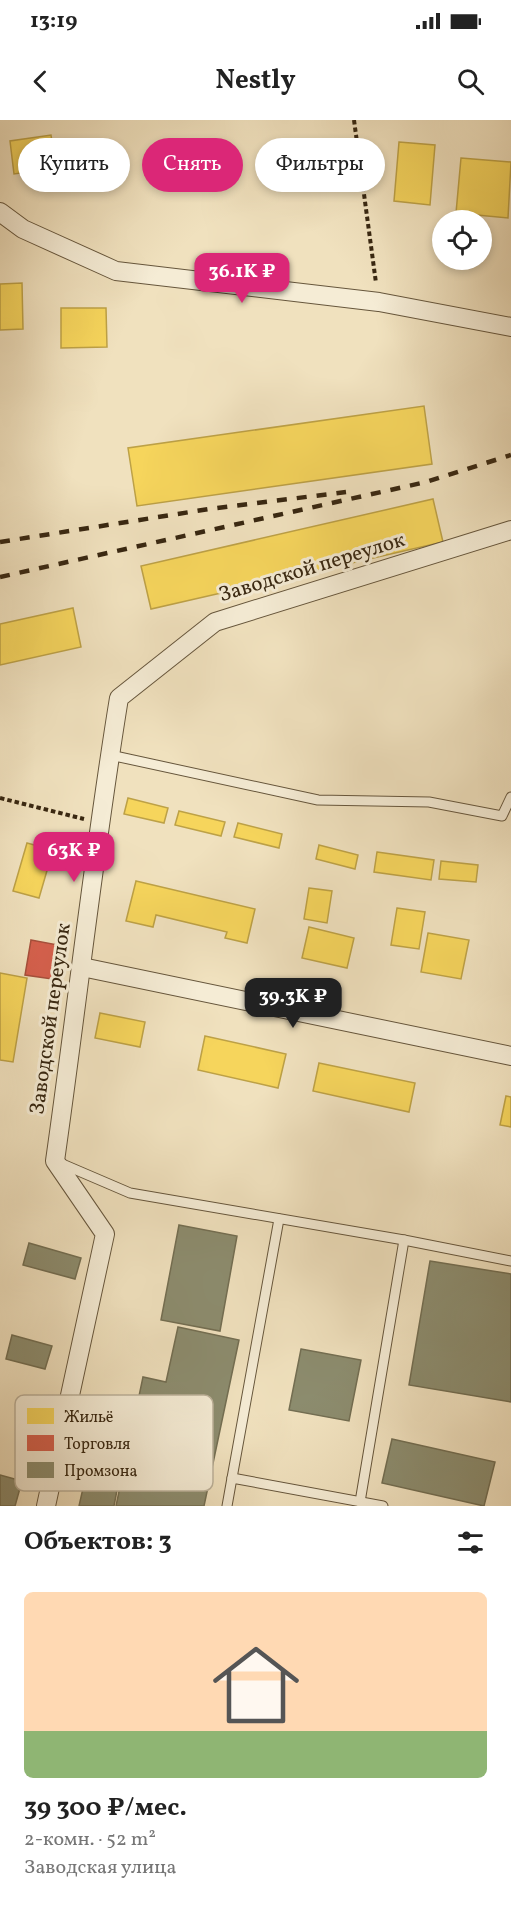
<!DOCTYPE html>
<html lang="ru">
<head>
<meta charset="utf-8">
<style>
	body { margin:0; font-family:Vollkorn,serif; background:#f2f2f2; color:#222; height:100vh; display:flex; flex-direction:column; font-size:22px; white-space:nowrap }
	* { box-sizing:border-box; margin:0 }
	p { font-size:20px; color:#767676 }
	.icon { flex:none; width:33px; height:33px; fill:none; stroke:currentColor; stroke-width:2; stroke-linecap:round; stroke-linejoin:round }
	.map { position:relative; height:1386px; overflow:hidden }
	.side { display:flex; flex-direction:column; background:#fff; flex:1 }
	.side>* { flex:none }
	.hud { position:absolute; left:18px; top:18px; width:476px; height:54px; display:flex; gap:12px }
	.controls { position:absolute; left:432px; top:90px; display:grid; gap:12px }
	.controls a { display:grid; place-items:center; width:60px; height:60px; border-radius:50%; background:#fff; box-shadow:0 3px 9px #0003; font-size:30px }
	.price { position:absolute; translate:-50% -51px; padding:0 14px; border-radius:12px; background:#db2777; color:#fff; font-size:20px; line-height:39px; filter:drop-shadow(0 2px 3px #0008) }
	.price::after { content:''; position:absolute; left:50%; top:36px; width:18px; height:14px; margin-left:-9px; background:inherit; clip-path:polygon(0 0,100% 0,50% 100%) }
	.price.selected { background:#222; color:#fff }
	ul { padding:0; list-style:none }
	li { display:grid; align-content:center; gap:12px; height:318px; padding:0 24px }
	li+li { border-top:2px solid #e0e0e0 }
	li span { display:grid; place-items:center; height:186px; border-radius:9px; color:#555 }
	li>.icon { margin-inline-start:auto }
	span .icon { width:108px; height:108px; fill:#fffc; stroke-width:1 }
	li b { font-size:26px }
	h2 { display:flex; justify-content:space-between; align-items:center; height:72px; padding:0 24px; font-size:26px }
	.chip { padding:0 21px; border-radius:27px; background:#fff; box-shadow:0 3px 9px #0003; font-size:21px; line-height:54px }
	.chip.selected { background:#db2777; color:#fff }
	.status { display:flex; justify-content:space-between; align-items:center; height:42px; padding:0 30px; background:#fff; direction:ltr }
	.status svg { height:16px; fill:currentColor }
	header { display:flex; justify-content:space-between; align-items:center; height:78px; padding:0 24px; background:#fff; font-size:27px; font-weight:700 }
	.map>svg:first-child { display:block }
	.homes { fill:#f6d55c; stroke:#bda146; stroke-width:1.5 }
	.shops { fill:#d6604d; stroke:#a74f3b; stroke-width:1.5 }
	.industry { fill:#8c8c6e; stroke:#736e52; stroke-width:1.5 }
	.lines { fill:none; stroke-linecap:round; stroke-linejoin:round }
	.service-casing { stroke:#66563c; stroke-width:11 }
	.minor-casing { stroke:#66563c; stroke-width:20 }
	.path { stroke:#382711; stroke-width:4; stroke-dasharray:4.5 3; stroke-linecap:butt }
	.service { stroke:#f5ecd5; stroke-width:9 }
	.minor { stroke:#f5ecd5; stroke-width:18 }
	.rail { stroke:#382711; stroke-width:4.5; stroke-dasharray:10 10; stroke-linecap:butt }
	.labels { text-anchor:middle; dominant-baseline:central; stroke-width:6; stroke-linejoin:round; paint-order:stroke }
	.street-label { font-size:21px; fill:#382711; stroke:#f5ecd5 }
	.key { fill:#f5ecd5; stroke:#bcb19a; stroke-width:1.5 }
	.key-label { font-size:16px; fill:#382711 }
</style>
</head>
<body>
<div class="status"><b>13:19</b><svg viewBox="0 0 49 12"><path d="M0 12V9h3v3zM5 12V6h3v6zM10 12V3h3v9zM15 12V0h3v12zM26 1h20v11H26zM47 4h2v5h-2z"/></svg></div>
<header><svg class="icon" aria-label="back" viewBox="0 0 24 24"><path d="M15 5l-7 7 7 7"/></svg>Nestly<svg class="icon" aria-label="search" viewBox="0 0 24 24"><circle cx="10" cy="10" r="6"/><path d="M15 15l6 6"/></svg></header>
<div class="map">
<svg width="511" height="1386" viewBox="0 0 511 1386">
	<rect width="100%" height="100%" fill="#f0e1be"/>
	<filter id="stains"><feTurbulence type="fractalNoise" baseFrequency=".00333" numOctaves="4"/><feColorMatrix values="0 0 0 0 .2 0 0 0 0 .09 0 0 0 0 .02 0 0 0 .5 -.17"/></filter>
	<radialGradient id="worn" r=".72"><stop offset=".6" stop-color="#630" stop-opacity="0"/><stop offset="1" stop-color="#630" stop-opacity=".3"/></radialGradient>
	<g class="homes">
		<polygon points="51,15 56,48 14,54 10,21"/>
		<polygon points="399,22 435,25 430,85 394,81"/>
		<polygon points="461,38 511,42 508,98 456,93"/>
		<polygon points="22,163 23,209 0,210 0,164"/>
		<polygon points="61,188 106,188 107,227 61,228"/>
		<polygon points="424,286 432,344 137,386 128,328"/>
		<polygon points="433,379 443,422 151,489 141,446"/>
		<polygon points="73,488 81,527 0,545 0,504"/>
		<polygon points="128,678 168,688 164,703 124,694"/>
		<polygon points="179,691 225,702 221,716 175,705"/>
		<polygon points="238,703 282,714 279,728 234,717"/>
		<polygon points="27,723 53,730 39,778 13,771"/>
		<polygon points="319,725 358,735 355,749 316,739"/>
		<polygon points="377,732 434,740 431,760 374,752"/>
		<polygon points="441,741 478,745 476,762 439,759"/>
		<polygon points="136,761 255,789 247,823 225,818 227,812 156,795 153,807 126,801"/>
		<polygon points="309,768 332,771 327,803 304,799"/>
		<polygon points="397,788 425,792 419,829 391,825"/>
		<polygon points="309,807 354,818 347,848 302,838"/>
		<polygon points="428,813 469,820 461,859 421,852"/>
		<polygon points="0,853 27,858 13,942 0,940"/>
		<polygon points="100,893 145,902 140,927 95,918"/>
		<polygon points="205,916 286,934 278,968 198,950"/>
		<polygon points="319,943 415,963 409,992 313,971"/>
		<polygon points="506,976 511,977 511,1007 500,1005"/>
	</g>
	<polygon class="shops" points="31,820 58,825 52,859 25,855"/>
	<g class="industry">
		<polygon points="179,1105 237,1116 220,1211 161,1200"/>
		<polygon points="29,1123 81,1138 75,1159 23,1145"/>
		<polygon points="430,1141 511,1154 511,1282 409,1265"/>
		<polygon points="178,1207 239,1220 204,1386 116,1386 143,1257 166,1262"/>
		<polygon points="12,1215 52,1226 45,1249 6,1239"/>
		<polygon points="301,1229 361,1240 349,1301 289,1290"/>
		<polygon points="392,1319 495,1342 484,1386 382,1363"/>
		<polygon points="89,1342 121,1349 114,1386 79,1386"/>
		<polygon points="0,1355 22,1361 15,1386 0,1386"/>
	</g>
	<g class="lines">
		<defs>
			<g id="service">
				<polyline points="110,635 318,680 429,682 502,696 511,677"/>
				<polyline points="60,1043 130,1073 404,1120 511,1141"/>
				<polyline points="232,1358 279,1099"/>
				<polyline points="360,1382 404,1120"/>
				<polyline points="227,1386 232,1358 383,1386"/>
			</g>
			<g id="minor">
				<polyline points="0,92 23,109 116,151 379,182 511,207"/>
				<polyline points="82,847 511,936"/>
				<path d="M 46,1386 L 105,1114 L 55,1041 C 77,886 94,731 119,578 L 215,502 L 511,410"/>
			</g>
		</defs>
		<use href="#service" class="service-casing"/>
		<use href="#minor" class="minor-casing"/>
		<g class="path">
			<polyline points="354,0 376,163"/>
			<polyline points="0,678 84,699"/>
		</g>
		<use href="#service" class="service"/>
		<use href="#minor" class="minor"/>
		<g class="rail">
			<polyline points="0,422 209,389 346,372"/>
			<polyline points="0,457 426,362 511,335"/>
		</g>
	</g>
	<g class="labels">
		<g class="street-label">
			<text transform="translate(312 448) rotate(-17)">Заводской переулок</text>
			<text transform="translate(51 899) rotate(-82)">Заводской переулок</text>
		</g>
	</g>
	<rect x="15" y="1275" width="198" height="96" rx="9" class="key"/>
	<rect x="27" y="1288" width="27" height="16" fill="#f6d55c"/>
	<rect x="27" y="1315" width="27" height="16" fill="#d6604d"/>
	<rect x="27" y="1342" width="27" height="16" fill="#8c8c6e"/>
	<g class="key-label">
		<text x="64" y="1302">Жильё</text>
		<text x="64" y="1329">Торговля</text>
		<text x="64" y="1356">Промзона</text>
	</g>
	<rect width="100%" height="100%" filter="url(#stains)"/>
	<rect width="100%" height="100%" fill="url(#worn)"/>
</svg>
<div class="controls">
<a><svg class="icon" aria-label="locate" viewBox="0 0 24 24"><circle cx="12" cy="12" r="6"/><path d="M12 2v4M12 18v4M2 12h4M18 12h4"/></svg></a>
</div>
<b class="price" style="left:242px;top:184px">36.1K ₽</b>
<b class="price" style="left:74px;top:763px">63K ₽</b>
<b class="price selected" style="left:293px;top:909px">39.3K ₽</b>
<div class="hud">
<a class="chip">Купить</a>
<a class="chip selected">Снять</a>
<a class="chip">Фильтры</a>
</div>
</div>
<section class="side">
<h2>Объектов: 3<svg class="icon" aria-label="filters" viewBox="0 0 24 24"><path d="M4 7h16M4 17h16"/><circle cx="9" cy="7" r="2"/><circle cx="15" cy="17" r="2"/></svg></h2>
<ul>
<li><span style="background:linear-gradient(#ffd9b3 75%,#8fb573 0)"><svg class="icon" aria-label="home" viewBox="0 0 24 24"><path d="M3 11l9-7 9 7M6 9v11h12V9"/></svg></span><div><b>39 300 ₽/мес.</b><p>2-комн. · 52 m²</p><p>Заводская улица</p></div></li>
</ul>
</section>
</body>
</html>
